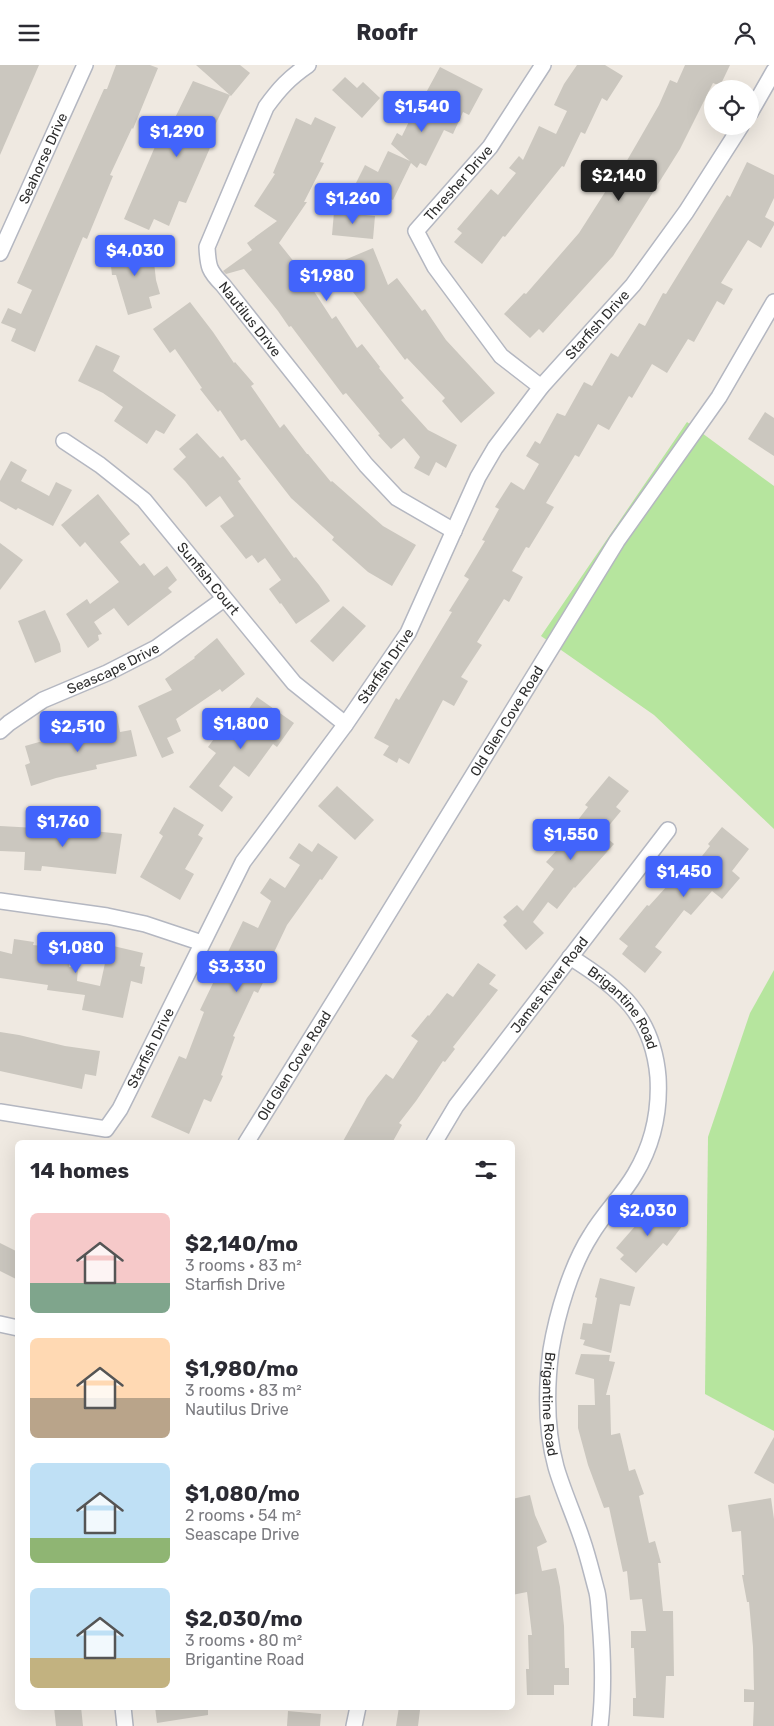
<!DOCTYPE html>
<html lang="en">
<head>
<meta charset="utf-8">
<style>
	body { margin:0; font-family:Rubik,sans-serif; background:#f2f2f3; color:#2b2b33; height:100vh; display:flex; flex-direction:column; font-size:19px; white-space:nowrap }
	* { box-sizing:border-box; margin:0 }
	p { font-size:16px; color:#7c7c81 }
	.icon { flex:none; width:28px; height:28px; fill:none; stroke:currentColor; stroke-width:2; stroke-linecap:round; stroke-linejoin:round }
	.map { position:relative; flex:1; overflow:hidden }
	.details { position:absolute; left:15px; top:1075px; width:500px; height:570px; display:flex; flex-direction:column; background:#fff; border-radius:8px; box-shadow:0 5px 20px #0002 }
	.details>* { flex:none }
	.controls { position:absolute; left:704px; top:15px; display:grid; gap:10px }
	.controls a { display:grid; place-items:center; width:55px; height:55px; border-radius:50%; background:#fff; box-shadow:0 5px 20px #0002; font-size:25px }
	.price { position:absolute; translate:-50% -42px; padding:0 11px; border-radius:5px; background:#4264fb; color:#fff; font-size:16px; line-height:32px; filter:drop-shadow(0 1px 2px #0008) }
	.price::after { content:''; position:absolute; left:50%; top:30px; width:15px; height:11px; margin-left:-8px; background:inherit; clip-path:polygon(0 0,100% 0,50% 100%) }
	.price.active { background:#222; color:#fff }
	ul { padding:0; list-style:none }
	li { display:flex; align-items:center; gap:15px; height:125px; padding:0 15px }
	li span { display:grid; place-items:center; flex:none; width:140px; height:100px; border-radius:8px; color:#555 }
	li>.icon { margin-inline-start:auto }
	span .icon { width:60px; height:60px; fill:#fffc; stroke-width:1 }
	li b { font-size:21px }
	h2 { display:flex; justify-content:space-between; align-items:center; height:60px; padding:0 15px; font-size:21px }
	header { display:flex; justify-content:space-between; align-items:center; height:65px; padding:0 15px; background:#fff; font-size:22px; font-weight:700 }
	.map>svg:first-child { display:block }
	.green { fill:#b6e59e }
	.building { fill:#cbc7bf }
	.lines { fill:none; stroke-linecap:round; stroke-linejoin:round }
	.street-casing { stroke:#b4b7c1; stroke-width:18 }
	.street { stroke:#fff; stroke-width:15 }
	.labels { text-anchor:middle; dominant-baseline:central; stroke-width:4; stroke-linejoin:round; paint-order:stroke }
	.street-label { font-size:14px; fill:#2e2e2e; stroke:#fff }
</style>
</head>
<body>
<header><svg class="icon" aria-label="menu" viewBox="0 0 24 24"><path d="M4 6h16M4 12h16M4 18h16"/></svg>Roofr<svg class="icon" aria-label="person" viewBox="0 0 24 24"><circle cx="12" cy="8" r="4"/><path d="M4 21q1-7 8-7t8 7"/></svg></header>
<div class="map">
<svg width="774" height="1661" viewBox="0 0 774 1661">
	<rect width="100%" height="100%" fill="#efe9e1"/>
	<g class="green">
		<polygon points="687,357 774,421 774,764 654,650 541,571"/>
		<polygon points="774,905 774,1366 705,1329 708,1072 750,948"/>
	</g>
	<g class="building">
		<polygon points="0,0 39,0 0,90"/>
		<polygon points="116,0 150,0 158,3 133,64 132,63 110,110 113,111 87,174 83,172 35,287 11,276 16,264 1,258 8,243 21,249 32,225 17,218 104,24 107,24"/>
		<polygon points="196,0 240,0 250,8 231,31"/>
		<polygon points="577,0 605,0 623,11 607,36 602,33 585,69 581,67 564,102 562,101 505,172 503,171 482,199 454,177 462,168 457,164 491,124 498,130 516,108 509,103 519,91 523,95 539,61 556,69 567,46 554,40 564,19"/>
		<polygon points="685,0 730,0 720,21 713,18 680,84 613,191 543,268 539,264 530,273 504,249 524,228 526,229 579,168 616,110 618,111 636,80 659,40 670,15 677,18"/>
		<polygon points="440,2 483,24 469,50 463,47 453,69 444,65 426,101 420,98 417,103 411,98 393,135 377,128 376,135 353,124 365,100 378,107 388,86 410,96 391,79 397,68 402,71 420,34 422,35"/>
		<polygon points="345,12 357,23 363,17 380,33 362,53 332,25"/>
		<polygon points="193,16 230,30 208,74 213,76 186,138 179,136 169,161 154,154 149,165 124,154 166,56 172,59"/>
		<polygon points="315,52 336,62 320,97 324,98 304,137 307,137 279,178 307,213 306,214 332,254 336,251 357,283 362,279 380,302 379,303 404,333 401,335 428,365 457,380 446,403 436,397 429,411 414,403 420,392 404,373 391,384 378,370 380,369 346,328 343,330 291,261 289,262 278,246 244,204 226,209 223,206 252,185 247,178 277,156 254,141 275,109 273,108 296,53 311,60"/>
		<polygon points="747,97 774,110 774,133 765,152 774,157 774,160 761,183 748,175 721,218 733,224 724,240 717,236 694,277 688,274 667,308 652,299 632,333 629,331 609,365 598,359 579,392 575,390 546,438 554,442 529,483 526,482 512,506 523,512 509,537 504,534 477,577 482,580 461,612 468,616 454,641 443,635 409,699 399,693 397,698 383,690 389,681 374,673 396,633 399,635 452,547 449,546 469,514 464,511 485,476 482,475 499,444 495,442 511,417 524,425 539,399 526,391 535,376 540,379 557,348 565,351 584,317 592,321 611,288 618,292 639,258 645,261 663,228 666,229 727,130 730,132"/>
		<polygon points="334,147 375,151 373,174 332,170"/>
		<polygon points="143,179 139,189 153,188 156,215 160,229 149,232 152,243 128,250 116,210 112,210 109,183"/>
		<polygon points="373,183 388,220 397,213 422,246 425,244 446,275 495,328 461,358 442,336 445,333 407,293 405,295 350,223 346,225 335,199"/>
		<polygon points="190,237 213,267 234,298 235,297 254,319 251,321 280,363 284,359 307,389 308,389 331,417 332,416 383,461 416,480 392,521 368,507 332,475 334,472 291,433 245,374 241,376 220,345 218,347 200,324 202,323 175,284 170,288 153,264"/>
		<polygon points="96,280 120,291 113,306 176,350 164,369 156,365 147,379 114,356 123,342 103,328 78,316"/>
		<polygon points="765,347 774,353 774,391 748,374"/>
		<polygon points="197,368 220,393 223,391 241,414 238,416 294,493 296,492 319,520 330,536 296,559 281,538 280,539 269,524 281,515 265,493 258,498 252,490 246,494 220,461 234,451 220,431 206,442 185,416 173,404 186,392 179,384"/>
		<polygon points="11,396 27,405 21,416 49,431 56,417 72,425 53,461 18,443 16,445 0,436 0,416"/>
		<polygon points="98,429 130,469 120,477 140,501 144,498 154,511 167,501 177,515 168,523 172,527 128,561 114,543 94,557 102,569 98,570 99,575 88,583 66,549 87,534 90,539 119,517 85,477 80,482 61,460"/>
		<polygon points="0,478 23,495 0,525"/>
		<polygon points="343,541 366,561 333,597 310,576"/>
		<polygon points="45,545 60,579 61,587 35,598 18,556"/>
		<polygon points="217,573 245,609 222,627 220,624 176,654 181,666 167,673 174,688 162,693 138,641 172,625 165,614 195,593 194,592"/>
		<polygon points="257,632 294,658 277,682 273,679 249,712 234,701 219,721 233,732 222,747 189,722 216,688 208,682 225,659 234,665"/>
		<polygon points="117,651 120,667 131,665 137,691 96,700 97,704 56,713 31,721 25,700 30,698 25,681 78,666 79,673 103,667 100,655"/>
		<polygon points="609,711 629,726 616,742 621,746 602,769 614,779 575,823 574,822 557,844 548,837 533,857 544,868 526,885 503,860 507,856 503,852 517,840 523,846 554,804 546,797 566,775 564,773 588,742 585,740"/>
		<polygon points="337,721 374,755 355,775 318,741"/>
		<polygon points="174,742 204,760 198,770 203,773 185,804 194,809 180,835 140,812 163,771 159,768"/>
		<polygon points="0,761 55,764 55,762 122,769 116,809 42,801 41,806 24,805 25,787 0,786"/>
		<polygon points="722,762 749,784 732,806 740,813 722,834 712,826 691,850 684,845 655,882 662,887 645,908 622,889 628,881 619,874 647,840 649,841 677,810 683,815 710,781 708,779"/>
		<polygon points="299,778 312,787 318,778 338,792 322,815 320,814 287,860 268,900 271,901 258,928 254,926 233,971 235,972 221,1010 223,1011 211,1037 204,1034 189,1069 151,1052 179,991 186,994 204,947 200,945 243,856 258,863 271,836 260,828 270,813 285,823 300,800 289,793"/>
		<polygon points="14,874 34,877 33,880 71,884 69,902 78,903 77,916 100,921 109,880 143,888 140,901 145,902 142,919 131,916 123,953 82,945 85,930 47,925 48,920 0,913 0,886 12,889"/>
		<polygon points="478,898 496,910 489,919 498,925 453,982 455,984 445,997 443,996 416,1036 399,1058 402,1060 392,1078 342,1078 367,1033 386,1009 393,1014 418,976 411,971 428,950 429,951 447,928 453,932"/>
		<polygon points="0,967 19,970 65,981 100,986 96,1011 85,1009 82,1024 0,1006"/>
		<polygon points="643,1142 654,1151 660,1143 683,1160 667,1181 663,1178 636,1208 620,1194 624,1190 616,1183 637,1159 632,1156"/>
		<polygon points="0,1178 18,1187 18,1215 0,1206"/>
		<polygon points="600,1213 635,1222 630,1241 620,1239 611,1288 583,1280 585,1275 580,1274 583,1258 592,1259 597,1233 595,1232"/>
		<polygon points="581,1289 610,1290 609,1296 615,1297 606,1330 610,1330 611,1370 620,1368 629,1406 635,1404 644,1429 639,1431 649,1478 655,1476 661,1498 658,1498 663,1546 673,1546 674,1611 666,1611 664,1653 633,1651 633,1633 636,1633 634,1583 631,1583 631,1566 646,1566 642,1534 630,1535 627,1506 623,1507 609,1442 604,1443 588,1400 578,1363 578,1340 595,1340 594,1314 575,1309"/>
		<polygon points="774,1372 774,1419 754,1408"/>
		<polygon points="530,1430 535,1450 547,1477 537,1482 542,1506 556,1503 560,1522 564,1561 565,1603 569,1603 569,1620 554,1620 554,1630 527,1630 526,1604 529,1604 528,1570 532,1570 527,1527 512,1530 512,1434"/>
		<polygon points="771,1433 774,1454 774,1661 753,1661 754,1637 744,1637 744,1624 754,1625 753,1582 749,1537 747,1537 742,1510 744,1510 741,1466 732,1467 728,1440"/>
		<polygon points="54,1642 81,1642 83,1661 56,1661"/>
		<polygon points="155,1642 208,1642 208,1650 157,1658"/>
		<polygon points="399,1642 420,1645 418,1661 396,1661"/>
		<polygon points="288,1646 321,1649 320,1661 287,1661"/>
	</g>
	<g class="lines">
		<defs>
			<g id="street">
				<path id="s1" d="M 308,0 C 289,13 279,24 266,42 L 207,182 C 208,202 209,206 223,220 L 366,400 L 397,433 L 454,466"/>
				<polyline points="750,48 774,6"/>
				<path id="s2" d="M 0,188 L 85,0"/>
				<path id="s3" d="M 541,322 L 501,291 L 435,202 L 416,166 L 490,82 L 543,0"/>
				<path id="s4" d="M 64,376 L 100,400 L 144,435 L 294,618 L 344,658 L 345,660"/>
				<path id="s5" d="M 0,666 L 9,658 L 43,635 L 107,608 L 156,583 L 224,534"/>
				<polyline points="0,836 107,851 145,859 202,878"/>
				<path id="s6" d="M 570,892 C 619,922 653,951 658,1012 C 660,1046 653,1079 635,1109 C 623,1130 604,1148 591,1170 C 571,1201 557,1249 551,1285 C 546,1323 546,1365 556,1402 C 563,1426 574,1450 582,1474 C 588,1491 592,1509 597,1527 C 599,1536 599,1546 600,1556 C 603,1591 604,1626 600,1661"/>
				<path id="s7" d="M 0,1047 L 106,1064 L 120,1044 L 243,797 L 345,660 L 408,568 L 478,412 L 495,383 L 541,322 L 633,220 L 686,147 L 741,61"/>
				<path id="s8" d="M 246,1078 L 359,896 L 617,476 L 719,332 L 774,237"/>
				<path id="s9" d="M 434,1078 L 456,1041 L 668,765"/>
				<polyline points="0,1259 18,1263"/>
				<polyline points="123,1642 125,1661"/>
				<polyline points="354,1661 358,1642"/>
			</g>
		</defs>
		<use href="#street" class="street-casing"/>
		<use href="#street" class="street"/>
	</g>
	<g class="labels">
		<g class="street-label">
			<text stroke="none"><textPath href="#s2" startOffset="104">Seahorse Drive</textPath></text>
			<text stroke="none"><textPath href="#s3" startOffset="266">Thresher Drive</textPath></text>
			<text stroke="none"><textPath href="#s1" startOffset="298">Nautilus Drive</textPath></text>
			<text stroke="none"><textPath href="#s7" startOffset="1055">Starfish Drive</textPath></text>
			<text stroke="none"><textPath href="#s4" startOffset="201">Sunfish Court</textPath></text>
			<text stroke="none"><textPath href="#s7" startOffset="650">Starfish Drive</textPath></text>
			<text stroke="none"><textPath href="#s5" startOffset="130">Seascape Drive</textPath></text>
			<text stroke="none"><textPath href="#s8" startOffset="496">Old Glen Cove Road</textPath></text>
			<text stroke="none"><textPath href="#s9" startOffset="196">James River Road</textPath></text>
			<text stroke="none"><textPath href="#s6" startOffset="75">Brigantine Road</textPath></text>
			<text stroke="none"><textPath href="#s7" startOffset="200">Starfish Drive</textPath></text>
			<text stroke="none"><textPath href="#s8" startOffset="91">Old Glen Cove Road</textPath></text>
			<text stroke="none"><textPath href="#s6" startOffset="509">Brigantine Road</textPath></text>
		</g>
	</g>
</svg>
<div class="controls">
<a><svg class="icon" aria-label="locate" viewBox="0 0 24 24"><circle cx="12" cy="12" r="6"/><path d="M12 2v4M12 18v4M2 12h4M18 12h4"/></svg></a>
</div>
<b class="price" style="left:422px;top:68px">$1,540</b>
<b class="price" style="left:177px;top:93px">$1,290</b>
<b class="price active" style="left:619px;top:137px">$2,140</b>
<b class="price" style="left:353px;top:160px">$1,260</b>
<b class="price" style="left:135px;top:212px">$4,030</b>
<b class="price" style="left:327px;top:237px">$1,980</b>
<b class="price" style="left:241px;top:685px">$1,800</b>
<b class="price" style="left:78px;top:688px">$2,510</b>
<b class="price" style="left:63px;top:783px">$1,760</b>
<b class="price" style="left:571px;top:796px">$1,550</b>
<b class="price" style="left:684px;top:833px">$1,450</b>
<b class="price" style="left:76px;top:909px">$1,080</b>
<b class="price" style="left:237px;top:928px">$3,330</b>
<b class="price" style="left:648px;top:1172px">$2,030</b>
<section class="details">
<h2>14 homes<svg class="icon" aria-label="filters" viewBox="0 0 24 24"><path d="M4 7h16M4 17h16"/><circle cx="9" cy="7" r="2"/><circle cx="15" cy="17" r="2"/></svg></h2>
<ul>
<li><span style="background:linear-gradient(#f6c9c9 70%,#7fa58c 0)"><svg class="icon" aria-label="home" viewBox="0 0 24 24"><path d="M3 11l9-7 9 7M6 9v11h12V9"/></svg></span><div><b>$2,140/mo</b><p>3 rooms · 83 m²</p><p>Starfish Drive</p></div></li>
<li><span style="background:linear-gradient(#ffd9b3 60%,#b9a48a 0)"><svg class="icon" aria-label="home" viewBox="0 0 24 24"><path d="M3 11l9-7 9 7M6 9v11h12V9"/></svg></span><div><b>$1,980/mo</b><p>3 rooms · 83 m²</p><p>Nautilus Drive</p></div></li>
<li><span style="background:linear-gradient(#bfe0f5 75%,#8fb573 0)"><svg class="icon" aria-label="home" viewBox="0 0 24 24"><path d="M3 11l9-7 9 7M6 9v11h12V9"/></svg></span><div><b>$1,080/mo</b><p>2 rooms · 54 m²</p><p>Seascape Drive</p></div></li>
<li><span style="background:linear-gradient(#bfe0f5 70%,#c2b280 0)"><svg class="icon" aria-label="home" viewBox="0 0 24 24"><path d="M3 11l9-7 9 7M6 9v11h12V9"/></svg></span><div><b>$2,030/mo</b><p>3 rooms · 80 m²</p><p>Brigantine Road</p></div></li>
</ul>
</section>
</div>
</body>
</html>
